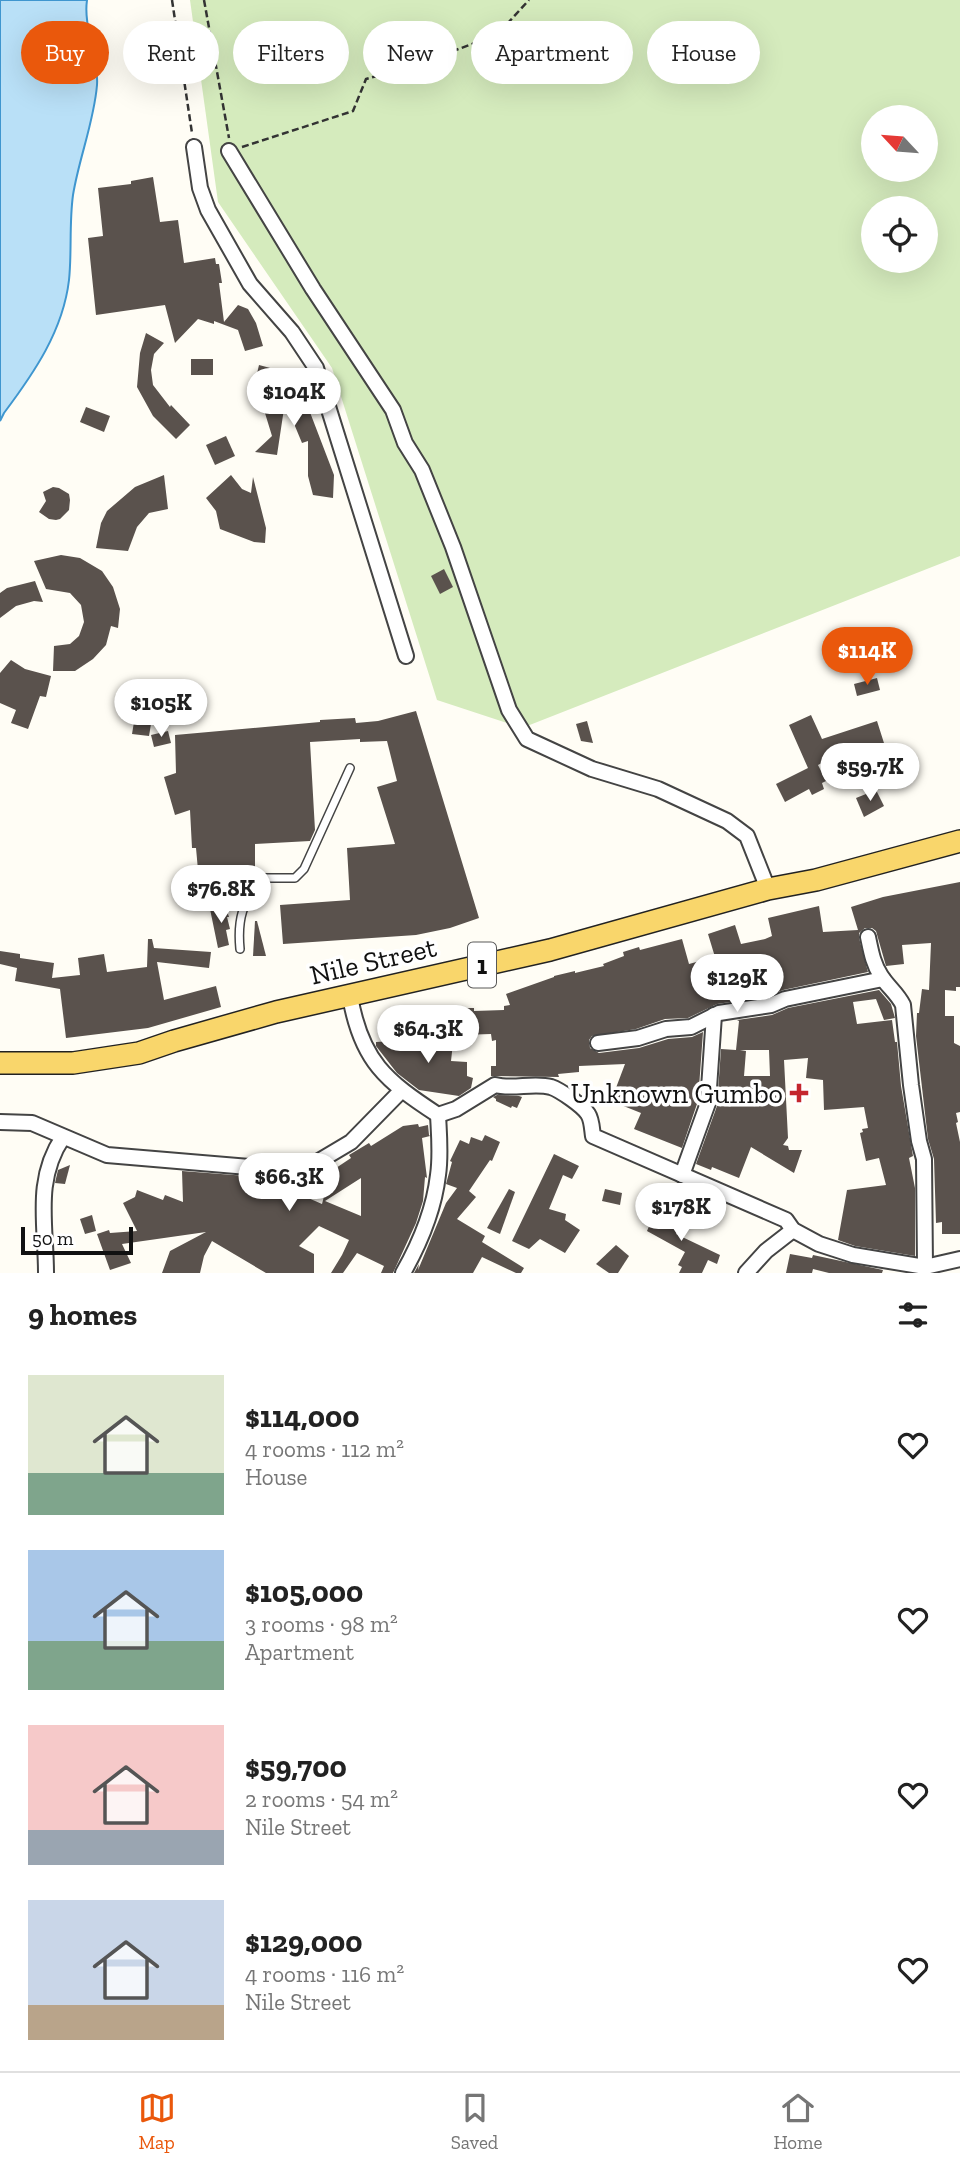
<!DOCTYPE html>
<html lang="en">
<head>
<meta charset="utf-8">
<style>
	body { margin:0; font-family:"Zilla Slab",serif; background:#f6f6f6; color:#222; height:100vh; display:flex; flex-direction:column; font-size:26px; white-space:nowrap }
	* { box-sizing:border-box; margin:0 }
	p { font-size:23px; color:#767676 }
	.icon { flex:none; width:38px; height:38px; fill:none; stroke:currentColor; stroke-width:2; stroke-linecap:round; stroke-linejoin:round }
	.map { position:relative; height:1273px; overflow:hidden }
	.sheet { display:flex; flex-direction:column; background:#fff; flex:1 }
	.sheet>* { flex:none }
	.guide { position:absolute; left:21px; top:21px; width:919px; height:63px; display:flex; gap:14px }
	.needle { width:46px; rotate:296deg }
	.controls { position:absolute; left:861px; top:105px; display:grid; gap:14px }
	.controls a { display:grid; place-items:center; width:77px; height:77px; border-radius:50%; background:#fff; box-shadow:0 7px 28px #0002; font-size:35px }
	.scale { position:absolute; left:21px; bottom:18px; width:112px; box-sizing:border-box; padding-left:7px; border:4px solid #111; border-top:0; font-size:19px; line-height:24px; white-space:nowrap; color:#111; -webkit-text-stroke:5px #fff; paint-order:stroke }
	.price { position:absolute; translate:-50% -60px; padding:0 16px; border-radius:24px; background:#fff; color:#222; font-size:23px; line-height:46px; filter:drop-shadow(0 2px 4px #0008) }
	.price::after { content:''; position:absolute; left:50%; top:42px; width:21px; height:16px; margin-left:-10px; background:inherit; clip-path:polygon(0 0,100% 0,50% 100%) }
	.price.current { background:#ea580c; color:#fff }
	ul { padding:0; list-style:none }
	li { display:flex; align-items:center; gap:21px; height:175px; padding:0 28px }
	li span { display:grid; place-items:center; flex:none; width:196px; height:140px; border-radius:0px; color:#555 }
	li>.icon { margin-inline-start:auto }
	span .icon { width:84px; height:84px; fill:#fffc; stroke-width:1 }
	li b { font-size:30px }
	h2 { display:flex; justify-content:space-between; align-items:center; height:84px; padding:0 28px; font-size:30px }
	.chip { padding:0 24px; border-radius:32px; background:#fff; box-shadow:0 7px 28px #0002; font-size:24px; line-height:63px }
	.chip.current { background:#ea580c; color:#fff }
	.tabs { display:flex; justify-content:space-around; align-items:center; height:98px; border-top:2px solid #e0e0e0; background:#fff; font-size:19px; color:#767676 }
	.tabs a { display:grid; justify-items:center; gap:4px }
	.tabs .current { color:#ea580c }
	.map>svg:first-child { display:block }
	.green { fill:#d5ebbd; fill-rule:evenodd }
	.water { fill:#b9e0f7; stroke:#3f96cf; stroke-width:2 }
	.building { fill:#5a524d; fill-rule:evenodd }
	.lines { fill:none; stroke-linecap:round; stroke-linejoin:round }
	.lane-casing { stroke:#444; stroke-width:10 }
	.street-casing { stroke:#444; stroke-width:18 }
	.primary-casing { stroke:#222; stroke-width:24 }
	.path { stroke:#333; stroke-width:2.5; stroke-dasharray:7 3.5; stroke-linecap:butt }
	.lane { stroke:#fff; stroke-width:7 }
	.street { stroke:#fff; stroke-width:14 }
	.primary { stroke:#f9d66b; stroke-width:21 }
	.poi-dot { fill:#c4262e; stroke:#fff; stroke-width:2.5 }
	.labels { text-anchor:middle; dominant-baseline:central; stroke-width:7; stroke-linejoin:round; paint-order:stroke }
	.shield { fill:#fff; stroke:#585858; stroke-width:2 }
	.shield-label { font-size:26px; font-weight:bold; fill:#111 }
	.street-label { font-size:28px; fill:#111; stroke:#fff }
	.poi-label { font-size:28px; fill:#111; stroke:#fff; text-anchor:end }
</style>
</head>
<body>
<div class="map">
<svg width="960" height="1273" viewBox="0 0 960 1273">
	<rect width="100%" height="100%" fill="#fffdf5"/>
	<path class="green" d="M 190,0 L 960,0 L 960,556 L 522,728 L 437,700 L 332,368 L 218,202 ZM 873,117 L 926,117 L 926,170 L 873,170 ZM 873,208 L 926,208 L 926,261 L 873,261 Z"/>
	<path class="water" d="M 0,0 L 87,0 C 83,28 99,56 97,85 C 94,122 79,158 73,195 C 69,224 72,252 69,280 C 63,331 34,373 4,413 L 0,421 Z"/>
	<g class="building">
		<polygon points="153,177 160,222 178,220 184,263 215,258 216,264 219,264 222,283 219,283 224,322 238,305 248,309 256,323 263,346 245,351 238,330 214,321 214,324 198,319 175,343 165,305 96,315 88,238 103,236 98,188 131,184 131,181"/>
		<polygon points="146,333 164,343 154,354 151,370 153,385 170,407 171,405 190,425 176,439 153,416 137,387 140,353"/>
		<rect x="191" y="359" width="22" height="16"/>
		<polygon points="259,365 289,373 282,402 303,394 334,475 333,498 313,495 308,476 308,441 302,443 285,402 277,455 255,452 272,436 257,387 254,386"/>
		<polygon points="86,407 110,416 104,432 80,422"/>
		<polygon points="226,436 235,456 215,465 206,445"/>
		<polygon points="164,475 168,509 149,513 137,527 128,551 96,548 101,523 107,511 135,487"/>
		<polygon points="231,475 242,489 251,493 253,477 266,528 265,543 254,542 220,529 216,511 206,498"/>
		<polygon points="53,487 59,488 69,494 70,500 69,510 60,519 56,520 49,519 39,512 46,501 43,492"/>
		<polygon points="61,555 80,558 102,571 113,587 120,609 118,628 111,626 106,645 93,659 75,671 53,671 54,646 70,644 79,636 84,622 81,605 70,593 46,589 34,561"/>
		<polygon points="444,569 453,587 440,594 431,576"/>
		<polygon points="35,581 43,602 34,601 16,606 0,618 0,593 7,588"/>
		<polygon points="11,660 25,669 51,676 46,697 40,696 28,729 11,723 16,710 0,703 0,673"/>
		<polygon points="877,678 880,690 857,696 854,684"/>
		<polygon points="136,710 153,712 149,736 132,734"/>
		<polygon points="416,711 479,918 450,928 416,935 283,944 280,905 350,900 347,848 395,844 377,787 397,781 387,741 360,742 360,739 310,742 315,830 310,841 255,844 255,869 216,871 216,867 198,870 196,848 192,848 190,810 175,815 164,777 176,773 175,735 320,722 320,720 355,718 356,723 378,721"/>
		<polygon points="811,715 822,739 877,721 890,762 855,773 847,749 818,765 826,781 822,783 824,789 812,795 809,789 785,802 776,784 808,768 789,725"/>
		<polygon points="587,721 593,743 581,741 576,724"/>
		<polygon points="168,731 171,743 154,747 151,735"/>
		<polygon points="876,790 884,806 864,817 856,798"/>
		<polygon points="960,882 960,987 956,987 956,991 945,990 945,1016 954,1016 954,1043 960,1046 960,1112 956,1113 958,1122 956,1123 960,1142 960,1234 942,1234 942,1222 936,1223 934,1159 928,1139 916,1036 917,1013 919,1013 922,989 929,990 931,943 902,945 904,964 886,966 876,931 872,928 865,928 859,933 859,938 868,972 783,990 768,996 717,1004 688,1018 665,1019 636,1029 592,1036 589,1040 590,1048 599,1053 639,1048 668,1039 692,1037 703,1032 698,1101 682,1148 634,1129 641,1113 611,1101 625,1064 579,1066 579,1072 558,1074 559,1077 491,1076 491,1066 496,1066 496,1040 492,1041 491,1034 460,1035 459,1008 474,1008 474,1011 504,1010 504,1006 510,1005 506,994 554,977 554,976 575,971 575,973 604,966 603,964 624,956 623,952 639,947 640,950 682,939 689,964 715,957 708,934 735,925 741,944 765,939 772,936 768,918 819,906 823,932 858,930 851,907 883,897"/>
		<polygon points="225,905 229,917 227,917 230,929 226,930 229,945 218,948 210,909"/>
		<polygon points="255,921 257,921 266,956 253,956"/>
		<polygon points="148,939 152,939 154,948 211,952 209,968 157,962 164,1000 216,986 221,1007 148,1028 66,1038 60,989 15,981 17,968 0,964 0,951 20,954 20,958 54,963 52,978 80,975 78,958 104,954 107,972 147,967"/>
		<polygon points="348,967 349,979 337,980 337,976 314,982 312,970"/>
		<path d="M 879,990 L 891,1004 L 895,1018 L 884,1020 L 876,999 L 853,1002 L 857,1024 L 892,1020 L 895,1042 L 897,1042 L 901,1086 L 913,1156 L 909,1158 L 915,1188 L 915,1256 L 855,1246 L 838,1240 L 847,1190 L 886,1185 L 879,1158 L 866,1161 L 860,1133 L 863,1132 L 862,1129 L 868,1128 L 864,1107 L 824,1110 L 823,1080 L 806,1078 L 808,1058 L 784,1060 L 788,1138 L 783,1145 L 788,1146 L 789,1150 L 802,1150 L 794,1173 L 751,1147 L 739,1178 L 712,1167 L 711,1170 L 696,1164 L 717,1106 L 721,1049 L 736,1050 L 739,1021 L 737,1020 L 772,1015 L 788,1008 ZM 740,1050 L 769,1050 L 770,1076 L 744,1076 L 746,1051 Z"/>
		<polygon points="427,1039 453,1043 451,1061 467,1062 467,1076 473,1078 471,1088 459,1096 419,1090 397,1073 376,1046 376,1042"/>
		<polygon points="497,1095 519,1096 522,1097 517,1108 512,1106 511,1108 496,1101 496,1099 493,1097"/>
		<path d="M 418,1124 L 419,1127 L 428,1125 L 429,1135 L 430,1136 L 422,1138 L 427,1178 L 425,1177 L 423,1201 L 416,1223 L 393,1273 L 381,1273 L 384,1266 L 357,1253 L 343,1273 L 331,1273 L 342,1255 L 349,1240 L 319,1226 L 299,1246 L 314,1254 L 314,1273 L 266,1273 L 212,1241 L 204,1256 L 200,1273 L 162,1273 L 170,1251 L 206,1232 L 122,1244 L 131,1263 L 110,1270 L 97,1234 L 109,1230 L 110,1233 L 137,1231 L 123,1203 L 135,1197 L 137,1190 L 163,1200 L 165,1195 L 183,1202 L 182,1171 L 258,1177 L 259,1183 L 271,1179 L 285,1178 L 289,1187 L 299,1194 L 322,1204 L 329,1177 L 327,1174 L 351,1158 L 349,1155 L 369,1143 L 371,1146 L 403,1126 ZM 361,1178 L 361,1216 L 325,1201 Z"/>
		<polygon points="485,1135 500,1142 492,1161 490,1160 469,1191 476,1197 457,1219 485,1236 482,1242 524,1268 521,1273 516,1273 482,1257 473,1273 414,1273 419,1264 418,1270 446,1203 457,1188 446,1184 452,1162 450,1161 460,1140 469,1144 471,1137 482,1141"/>
		<polygon points="554,1154 579,1166 572,1179 563,1175 549,1209 566,1214 565,1220 580,1230 565,1253 540,1239 529,1249 512,1241"/>
		<polygon points="70,1165 65,1184 55,1183 58,1170"/>
		<polygon points="509,1189 515,1192 500,1234 487,1228"/>
		<polygon points="605,1189 622,1193 620,1205 602,1201"/>
		<polygon points="651,1210 665,1217 668,1211 683,1218 676,1234 720,1255 717,1264 708,1260 702,1273 679,1273 682,1267 678,1265 685,1252 647,1231 650,1224 660,1228 646,1222"/>
		<polygon points="92,1215 96,1231 85,1234 80,1219"/>
		<polygon points="616,1245 629,1256 618,1273 609,1273 596,1264"/>
		<polygon points="790,1254 812,1258 813,1255 883,1270 882,1273 829,1273 813,1269 812,1273 786,1273"/>
	</g>
	<g class="lines">
		<defs>
			<path id="lane" d="M 240,949 C 237,918 243,904 260,878 L 295,878 L 304,869 L 350,768"/>
			<g id="street">
				<polyline points="194,147 200,188 208,210 250,284 292,332 316,368 406,656"/>
				<polyline points="229,151 313,289 393,410 405,443 422,470 453,547 509,710 527,739 592,769 658,789 727,821 747,836 768,889"/>
				<path d="M 868,937 C 871,951 873,964 881,976 C 888,987 897,993 903,1005 L 911,1085 L 919,1141 L 924,1159 L 925,1267"/>
				<path d="M 350,996 C 361,1061 386,1081 438,1115 L 456,1109 L 495,1085 C 513,1090 533,1082 551,1087 C 560,1090 583,1106 588,1114 C 592,1120 592,1130 593,1136 L 786,1220 L 793,1230 L 819,1244 L 853,1255 L 925,1267 L 960,1259"/>
				<polyline points="598,1043 638,1038 666,1029 691,1027 719,1013 771,1005 785,999 883,979"/>
				<polyline points="0,1122 32,1123 107,1155 272,1169 309,1167 351,1142 401,1091"/>
				<polyline points="682,1175 708,1103 714,1015"/>
				<path d="M 46,1273 C 46,1224 34,1180 63,1137"/>
				<path d="M 403,1273 C 420,1243 434,1210 438,1175 C 441,1155 439,1135 438,1115"/>
				<polyline points="746,1273 766,1251 793,1230"/>
			</g>
			<polyline id="primary" points="0,1063 73,1063 139,1053 174,1041 276,1012 550,950 768,889 816,880 960,841"/>
		</defs>
		<use href="#lane" class="lane-casing"/>
		<use href="#street" class="street-casing"/>
		<use href="#primary" class="primary-casing"/>
		<g class="path">
			<polyline points="172,0 192,133"/>
			<polyline points="204,0 229,138"/>
			<polyline points="242,147 353,111 366,79 409,67 497,35 529,0"/>
		</g>
		<use href="#lane" class="lane"/>
		<use href="#street" class="street"/>
		<use href="#primary" class="primary"/>
	</g>
	<path class="poi-dot" d="M795.5 1082.5h7v7h7v7h-7v7h-7v-7h-7v-7h7z"/>
	<g class="labels">
		<rect class="shield" x="468" y="942.5" width="28" height="45" rx="5"/>
		<g class="shield-label">
			<text x="482" y="965">1</text>
		</g>
		<g class="street-label">
			<text transform="translate(373 961) rotate(-13)">Nile Street</text>
		</g>
		<g class="poi-label">
			<text x="783" y="1093">Unknown Gumbo</text>
		</g>
	</g>
</svg>
<div class="controls">
<a><svg class="needle" viewBox="-14 -14 28 28"><path d="M0-13l5 13h-10z" fill="#e53935"/><path d="M0 13l5-13h-10z" fill="#767676"/></svg></a>
<a><svg class="icon" aria-label="locate" viewBox="0 0 24 24"><circle cx="12" cy="12" r="6"/><path d="M12 2v4M12 18v4M2 12h4M18 12h4"/></svg></a>
</div>
<div class="scale">50 m</div>
<b class="price" style="left:294px;top:428px">$104K</b>
<b class="price current" style="left:867px;top:687px">$114K</b>
<b class="price" style="left:161px;top:739px">$105K</b>
<b class="price" style="left:870px;top:803px">$59.7K</b>
<b class="price" style="left:221px;top:925px">$76.8K</b>
<b class="price" style="left:737px;top:1014px">$129K</b>
<b class="price" style="left:428px;top:1065px">$64.3K</b>
<b class="price" style="left:289px;top:1213px">$66.3K</b>
<b class="price" style="left:681px;top:1243px">$178K</b>
<div class="guide">
<a class="chip current">Buy</a>
<a class="chip">Rent</a>
<a class="chip">Filters</a>
<a class="chip">New</a>
<a class="chip">Apartment</a>
<a class="chip">House</a>
</div>
</div>
<section class="sheet">
<h2>9 homes<svg class="icon" aria-label="filters" viewBox="0 0 24 24"><path d="M4 7h16M4 17h16"/><circle cx="9" cy="7" r="2"/><circle cx="15" cy="17" r="2"/></svg></h2>
<ul>
<li><span style="background:linear-gradient(#dfe7d0 70%,#7fa58c 0)"><svg class="icon" aria-label="home" viewBox="0 0 24 24"><path d="M3 11l9-7 9 7M6 9v11h12V9"/></svg></span><div><b>$114,000</b><p>4 rooms · 112 m²</p><p>House</p></div><svg class="icon" aria-label="heart" viewBox="0 0 24 24"><path d="M12 20l-8-8c-3-5 5-10 8-4 3-6 11-1 8 4z"/></svg></li>
<li><span style="background:linear-gradient(#a9c7e8 65%,#7fa58c 0)"><svg class="icon" aria-label="home" viewBox="0 0 24 24"><path d="M3 11l9-7 9 7M6 9v11h12V9"/></svg></span><div><b>$105,000</b><p>3 rooms · 98 m²</p><p>Apartment</p></div><svg class="icon" aria-label="heart" viewBox="0 0 24 24"><path d="M12 20l-8-8c-3-5 5-10 8-4 3-6 11-1 8 4z"/></svg></li>
<li><span style="background:linear-gradient(#f6c9c9 75%,#9aa5b1 0)"><svg class="icon" aria-label="home" viewBox="0 0 24 24"><path d="M3 11l9-7 9 7M6 9v11h12V9"/></svg></span><div><b>$59,700</b><p>2 rooms · 54 m²</p><p>Nile Street</p></div><svg class="icon" aria-label="heart" viewBox="0 0 24 24"><path d="M12 20l-8-8c-3-5 5-10 8-4 3-6 11-1 8 4z"/></svg></li>
<li><span style="background:linear-gradient(#c9d6e8 75%,#b9a48a 0)"><svg class="icon" aria-label="home" viewBox="0 0 24 24"><path d="M3 11l9-7 9 7M6 9v11h12V9"/></svg></span><div><b>$129,000</b><p>4 rooms · 116 m²</p><p>Nile Street</p></div><svg class="icon" aria-label="heart" viewBox="0 0 24 24"><path d="M12 20l-8-8c-3-5 5-10 8-4 3-6 11-1 8 4z"/></svg></li>
</ul>
</section>
<nav class="tabs">
<a class="current"><svg class="icon" aria-label="map" viewBox="0 0 24 24"><path d="M3 6l6-2 6 2 6-2v14l-6 2-6-2-6 2zM9 4v14M15 6v14"/></svg>Map</a>
<a><svg class="icon" aria-label="saved" viewBox="0 0 24 24"><path d="M7 4h10v16l-5-4-5 4z"/></svg>Saved</a>
<a><svg class="icon" aria-label="home" viewBox="0 0 24 24"><path d="M3 11l9-7 9 7M6 9v11h12V9"/></svg>Home</a>
</nav>
</body>
</html>
